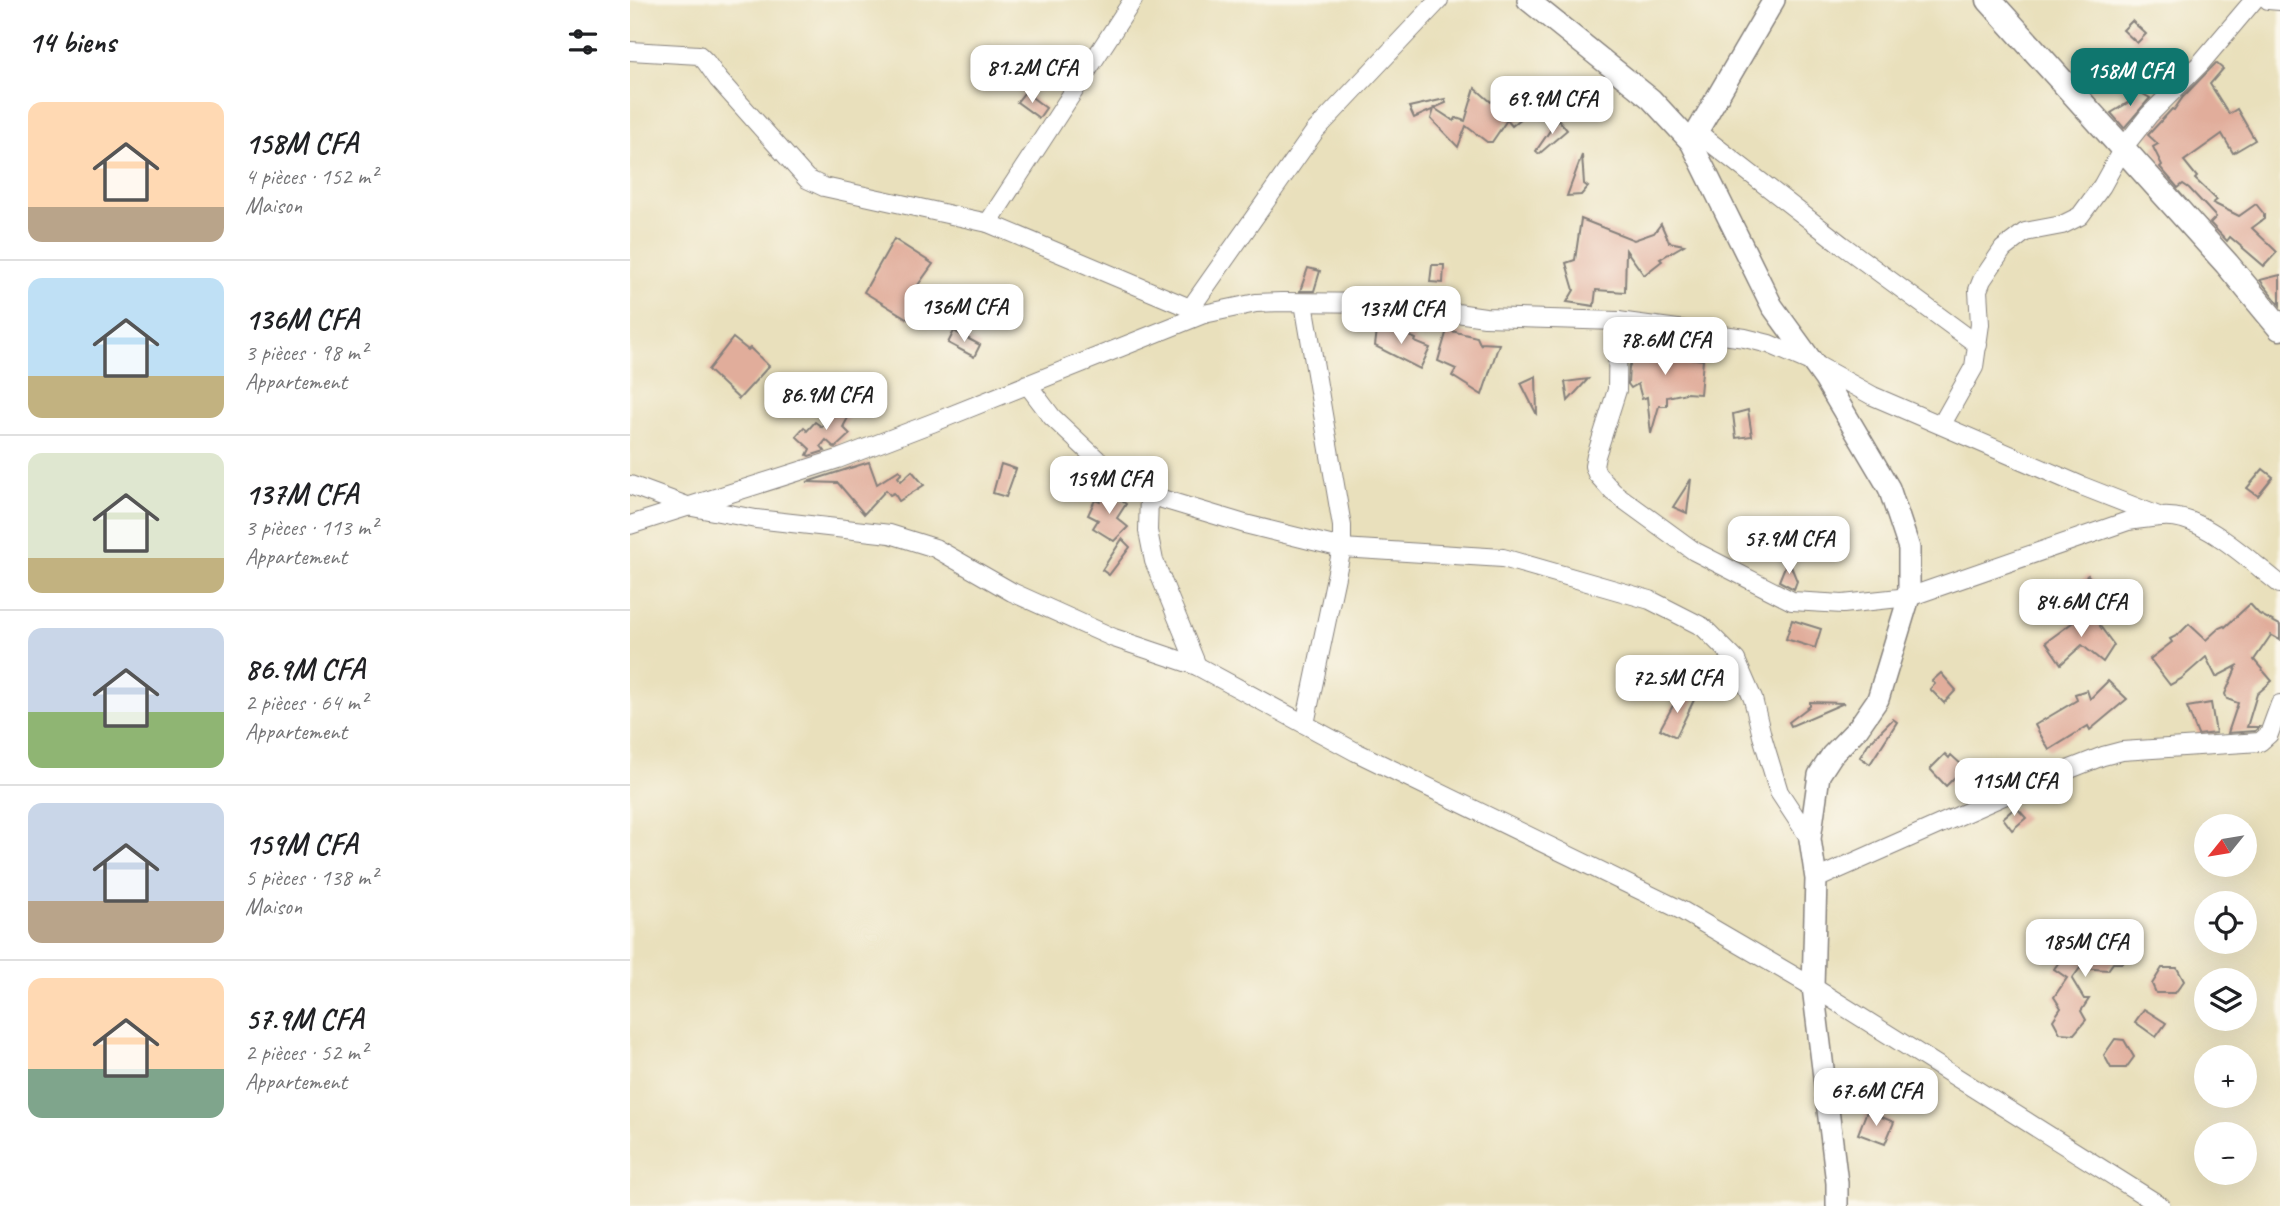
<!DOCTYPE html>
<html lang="fr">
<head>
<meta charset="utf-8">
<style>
	body { margin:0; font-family:Caveat,sans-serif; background:#f2f2f2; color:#202124; height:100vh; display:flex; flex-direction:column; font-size:26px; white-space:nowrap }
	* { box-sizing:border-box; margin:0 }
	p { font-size:23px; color:#757577 }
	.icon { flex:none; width:38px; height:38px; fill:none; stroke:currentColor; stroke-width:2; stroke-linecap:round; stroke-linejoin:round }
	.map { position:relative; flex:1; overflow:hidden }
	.drawer { display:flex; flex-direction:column; background:#fff; width:630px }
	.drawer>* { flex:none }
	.needle { width:46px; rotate:240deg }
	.fabs { position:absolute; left:1564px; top:814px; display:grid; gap:14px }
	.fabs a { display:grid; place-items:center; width:63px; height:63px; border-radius:50%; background:#fff; box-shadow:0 7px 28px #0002; font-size:35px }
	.price { position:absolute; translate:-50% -60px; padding:0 16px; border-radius:14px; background:#fff; color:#222; font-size:23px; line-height:46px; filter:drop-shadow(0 2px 4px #0008) }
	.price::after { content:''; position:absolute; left:50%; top:42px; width:21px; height:16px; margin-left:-10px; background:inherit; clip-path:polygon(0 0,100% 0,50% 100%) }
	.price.active { background:#0f766e; color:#fff }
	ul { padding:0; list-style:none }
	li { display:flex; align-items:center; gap:21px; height:175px; padding:0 28px }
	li+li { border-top:2px solid #e0e0e0 }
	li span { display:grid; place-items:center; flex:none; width:196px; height:140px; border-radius:14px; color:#555 }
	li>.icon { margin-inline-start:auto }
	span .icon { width:84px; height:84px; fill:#fffc; stroke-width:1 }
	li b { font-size:30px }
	h2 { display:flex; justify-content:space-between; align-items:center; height:84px; padding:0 28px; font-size:30px }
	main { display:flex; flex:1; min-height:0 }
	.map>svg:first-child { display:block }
	.building { fill:#e1ad9b }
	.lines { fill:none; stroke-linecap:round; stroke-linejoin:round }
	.minor-casing { stroke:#86817c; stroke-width:20 }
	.tertiary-casing { stroke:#86817c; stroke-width:24 }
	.secondary-casing { stroke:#86817c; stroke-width:27 }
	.minor { stroke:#fff; stroke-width:18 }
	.tertiary { stroke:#fff; stroke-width:21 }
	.secondary { stroke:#fff; stroke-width:24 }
</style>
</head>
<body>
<main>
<section class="drawer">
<h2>14 biens<svg class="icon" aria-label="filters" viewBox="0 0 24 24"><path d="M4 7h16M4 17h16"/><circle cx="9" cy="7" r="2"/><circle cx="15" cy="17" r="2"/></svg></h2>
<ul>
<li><span style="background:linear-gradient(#ffd9b3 75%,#b9a48a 0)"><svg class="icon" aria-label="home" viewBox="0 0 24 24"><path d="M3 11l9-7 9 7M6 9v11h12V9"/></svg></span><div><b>158M CFA</b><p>4 pièces · 152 m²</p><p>Maison</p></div></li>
<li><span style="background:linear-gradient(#bfe0f5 70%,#c2b280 0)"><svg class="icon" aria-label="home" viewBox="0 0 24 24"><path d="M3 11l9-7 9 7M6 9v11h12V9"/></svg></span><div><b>136M CFA</b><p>3 pièces · 98 m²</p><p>Appartement</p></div></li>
<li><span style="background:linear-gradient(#dfe7d0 75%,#c2b280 0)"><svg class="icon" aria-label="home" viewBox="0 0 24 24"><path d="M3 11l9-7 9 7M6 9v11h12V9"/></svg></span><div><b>137M CFA</b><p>3 pièces · 113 m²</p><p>Appartement</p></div></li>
<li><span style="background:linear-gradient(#c9d6e8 60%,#8fb573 0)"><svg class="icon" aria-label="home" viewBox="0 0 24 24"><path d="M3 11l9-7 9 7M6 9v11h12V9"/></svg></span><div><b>86.9M CFA</b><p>2 pièces · 64 m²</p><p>Appartement</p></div></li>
<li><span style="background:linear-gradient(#c9d6e8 70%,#b9a48a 0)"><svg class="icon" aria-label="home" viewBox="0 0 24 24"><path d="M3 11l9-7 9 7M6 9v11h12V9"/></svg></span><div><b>159M CFA</b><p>5 pièces · 138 m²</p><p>Maison</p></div></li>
<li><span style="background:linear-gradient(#ffd9b3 65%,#7fa58c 0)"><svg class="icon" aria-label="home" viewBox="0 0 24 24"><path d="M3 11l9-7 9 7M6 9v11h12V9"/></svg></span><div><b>57.9M CFA</b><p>2 pièces · 52 m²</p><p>Appartement</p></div></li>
</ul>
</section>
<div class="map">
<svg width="1650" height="1206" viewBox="0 0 1650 1206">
	<rect width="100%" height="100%" fill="#fbf7ec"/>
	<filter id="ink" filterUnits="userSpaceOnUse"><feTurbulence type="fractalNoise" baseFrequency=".0143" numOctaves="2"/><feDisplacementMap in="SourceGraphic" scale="14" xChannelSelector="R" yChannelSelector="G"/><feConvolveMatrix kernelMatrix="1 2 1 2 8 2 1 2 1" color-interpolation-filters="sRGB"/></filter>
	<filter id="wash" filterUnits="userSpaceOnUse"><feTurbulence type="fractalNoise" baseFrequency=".00686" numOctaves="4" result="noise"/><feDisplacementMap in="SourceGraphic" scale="28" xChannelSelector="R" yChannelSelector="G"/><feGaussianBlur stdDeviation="1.57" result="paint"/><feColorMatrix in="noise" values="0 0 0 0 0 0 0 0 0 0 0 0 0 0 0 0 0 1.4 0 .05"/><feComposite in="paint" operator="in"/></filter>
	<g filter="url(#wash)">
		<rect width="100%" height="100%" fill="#e9e0bc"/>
		<g id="blocks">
			<g class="building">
				<polygon points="1502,21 1516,34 1507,43 1493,30"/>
				<polygon points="1586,63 1593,69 1580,84 1599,114 1607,109 1625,140 1603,153 1592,134 1554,161 1567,177 1565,179 1587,200 1583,203 1609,216 1626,204 1634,214 1634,219 1622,228 1647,252 1634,266 1600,237 1597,241 1580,223 1586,217 1559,188 1553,184 1548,188 1530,167 1532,165 1523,147 1528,144 1518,135 1542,109 1544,110 1553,97"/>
				<polygon points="882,84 904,108 882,126 877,120 862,142 857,142 836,126 828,147 801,119 804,109 784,118 779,107 815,99 816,103 804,108 824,121 826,118 835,121 845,88 861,102"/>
				<polygon points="1506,90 1520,98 1494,128 1481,113 1499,102 1496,98"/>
				<polygon points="395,92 416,108 409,118 387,102"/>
				<polygon points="928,119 937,130 909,154 906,151"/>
				<polygon points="952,155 954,184 958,187 951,195 937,196"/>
				<polygon points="951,219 1004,240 1024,233 1031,224 1039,242 1054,245 1030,259 1032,261 1014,275 996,250 995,292 966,290 964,306 937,302 944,290 936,263 945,260"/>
				<polygon points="264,239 303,264 283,292 291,297 278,319 234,292"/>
				<polygon points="802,265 814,265 813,283 800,282"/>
				<polygon points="678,268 690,271 684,291 670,291"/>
				<polygon points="1650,275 1650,305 1630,280"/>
				<polygon points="748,322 786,339 785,342 800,348 790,369 745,346"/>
				<polygon points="817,330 847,337 851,346 851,343 869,344 852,395 822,376 826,369 808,361"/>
				<polygon points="324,331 350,345 344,357 318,343"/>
				<polygon points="103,338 118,350 120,348 139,366 109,399 78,370"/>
				<polygon points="1020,345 1050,349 1049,357 1073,360 1070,394 1056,393 1037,397 1037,406 1029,406 1021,434 1017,397 1012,399 1008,384 1001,388 998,384 999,367 1004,357 1018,363"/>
				<polygon points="906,376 907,415 891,383"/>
				<polygon points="958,379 938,401 935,382"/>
				<polygon points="204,404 220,414 213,427 220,434 205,448 196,440 191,446 195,451 179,456 177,455 180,449 166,436 174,427 177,431 185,422 192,427"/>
				<polygon points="1118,410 1122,436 1106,438 1103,414"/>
				<polygon points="239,462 247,484 269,470 272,473 268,477 271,481 282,471 294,485 269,501 264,493 260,495 256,490 234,514 208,483 177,482"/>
				<polygon points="371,464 386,469 376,497 363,493"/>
				<polygon points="1633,469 1643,477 1628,496 1617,488"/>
				<polygon points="1061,479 1057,513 1043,507"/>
				<polygon points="478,491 496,504 487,518 498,527 484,541 463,528 468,520 458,515 465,500 470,502"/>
				<polygon points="492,539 500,547 479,575 472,570"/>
				<polygon points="1158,559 1167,581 1164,589 1149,581"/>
				<polygon points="1458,575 1473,595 1451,611 1436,592"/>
				<polygon points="1620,604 1629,614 1650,625 1650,640 1641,635 1624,660 1642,681 1627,694 1617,727 1629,727 1625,731 1598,733 1608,703 1597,699 1595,694 1607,666 1586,677 1576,657 1551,679 1540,685 1520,659 1542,642 1540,639 1548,635 1559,624 1576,640 1589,628 1594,626 1595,627"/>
				<polygon points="1458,610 1484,645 1473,662 1452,645 1431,664 1416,642 1446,620 1445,619"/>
				<polygon points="1162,620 1191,629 1185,648 1156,639"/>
				<polygon points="1311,673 1326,690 1314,703 1300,689 1305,684 1302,681"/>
				<polygon points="1478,681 1497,699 1460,730 1458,726 1419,750 1405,725 1447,700 1445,694 1457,690 1460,699"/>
				<polygon points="1051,691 1064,700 1046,737 1030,729"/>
				<polygon points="1180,702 1214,703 1161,726 1159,722 1180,706"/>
				<polygon points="1581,703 1586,733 1568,735 1557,707"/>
				<polygon points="1263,719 1267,722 1240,764 1230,757 1238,744"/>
				<polygon points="1315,754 1319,758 1321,755 1332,765 1331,771 1316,786 1300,769"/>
				<polygon points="1386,807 1396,818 1382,830 1373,818"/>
				<polygon points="1481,934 1495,934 1501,947 1493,963 1483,963 1478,970 1450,968 1442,979 1454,999 1459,999 1451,1011 1456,1020 1444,1034 1430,1033 1423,1020 1431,1008 1424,997 1437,978 1424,969 1434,955 1446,963 1460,943 1474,944"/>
				<polygon points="1532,968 1547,968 1554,981 1545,993 1526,993 1522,984"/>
				<polygon points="1514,1009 1536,1023 1526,1037 1505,1022"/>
				<polygon points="1485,1039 1494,1040 1504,1057 1496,1068 1481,1068 1474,1055"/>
				<polygon points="1237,1111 1264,1122 1255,1144 1228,1134"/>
			</g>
		</g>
	</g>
	<g filter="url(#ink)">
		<use href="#blocks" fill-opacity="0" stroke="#86817c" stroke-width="2"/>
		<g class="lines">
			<defs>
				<g id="minor">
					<polyline points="1638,0 1650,1"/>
					<polyline points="0,51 69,55 76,62 88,79 177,179 194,187 358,223 574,314"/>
					<polyline points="1067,132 1212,245 1348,345"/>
					<polyline points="358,223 503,0"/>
					<polyline points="674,303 712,526 712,548 675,724"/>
					<polyline points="560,309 685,131 809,0"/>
					<path d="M 988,321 L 987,390 L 966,456 L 964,466 L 967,474 L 983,492 L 1064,551 L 1162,601 L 1213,604 L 1279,597 L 1498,521 C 1516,519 1536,514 1553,519 C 1584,527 1624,564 1650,584"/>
					<polyline points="397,384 422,417 490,481 519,495 615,524 712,548 873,558 1020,600 1073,627 1106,660 1123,699 1132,736 1149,792 1180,839"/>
					<polyline points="1312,424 1344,367 1350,324 1348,290 1352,280 1373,249 1395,232 1432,225 1450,216 1472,186 1493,148 1519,115 1569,65 1624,0"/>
					<polyline points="0,485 57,506 78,510 126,519 260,534 305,548 382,592 484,638 567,666 726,752 1051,910 1183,987 1531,1206"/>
					<polyline points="519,495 518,531 524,561 567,666"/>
					<polyline points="0,525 208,459 302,423 574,314 626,303 652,302 756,303 855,317 988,321 1115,338 1139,344 1183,363 1243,396 1452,486 1531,517"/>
					<polyline points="1186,879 1387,790 1473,756 1492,751 1630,742 1639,734 1650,704"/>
				</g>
				<g id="tertiary">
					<polyline points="898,0 1021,99 1061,142"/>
					<polyline points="1144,0 1061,142 1142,306 1194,378 1259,488 1279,548 1279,597 1248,699 1228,728 1202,755 1189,775 1180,839 1186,879 1183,987 1207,1183 1207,1206"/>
				</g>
				<polyline id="secondary" points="1359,0 1597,264 1650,328"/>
			</defs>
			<use href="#minor" class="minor-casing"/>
			<use href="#tertiary" class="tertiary-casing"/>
			<use href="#secondary" class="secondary-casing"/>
			<use href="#minor" class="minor"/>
			<use href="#tertiary" class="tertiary"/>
			<use href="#secondary" class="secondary"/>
		</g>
	</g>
</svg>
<div class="fabs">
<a><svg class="needle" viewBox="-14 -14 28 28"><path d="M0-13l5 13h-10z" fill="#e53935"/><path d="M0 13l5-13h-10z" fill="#757577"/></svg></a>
<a><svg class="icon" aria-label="locate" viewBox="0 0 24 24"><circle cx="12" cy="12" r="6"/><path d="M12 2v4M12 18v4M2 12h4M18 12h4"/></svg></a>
<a><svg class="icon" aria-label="layers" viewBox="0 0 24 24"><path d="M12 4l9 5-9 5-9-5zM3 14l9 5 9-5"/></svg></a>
<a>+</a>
<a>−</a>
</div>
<b class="price" style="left:402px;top:105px">81.2M CFA</b>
<b class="price active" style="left:1500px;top:108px">158M CFA</b>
<b class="price" style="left:922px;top:136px">69.9M CFA</b>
<b class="price" style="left:334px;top:344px">136M CFA</b>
<b class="price" style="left:771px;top:346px">137M CFA</b>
<b class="price" style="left:1035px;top:377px">78.6M CFA</b>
<b class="price" style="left:196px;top:432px">86.9M CFA</b>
<b class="price" style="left:479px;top:516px">159M CFA</b>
<b class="price" style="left:1159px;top:576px">57.9M CFA</b>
<b class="price" style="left:1451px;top:639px">84.6M CFA</b>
<b class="price" style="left:1047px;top:715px">72.5M CFA</b>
<b class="price" style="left:1384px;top:818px">115M CFA</b>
<b class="price" style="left:1455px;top:979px">185M CFA</b>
<b class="price" style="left:1246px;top:1128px">67.6M CFA</b>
</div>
</main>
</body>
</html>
